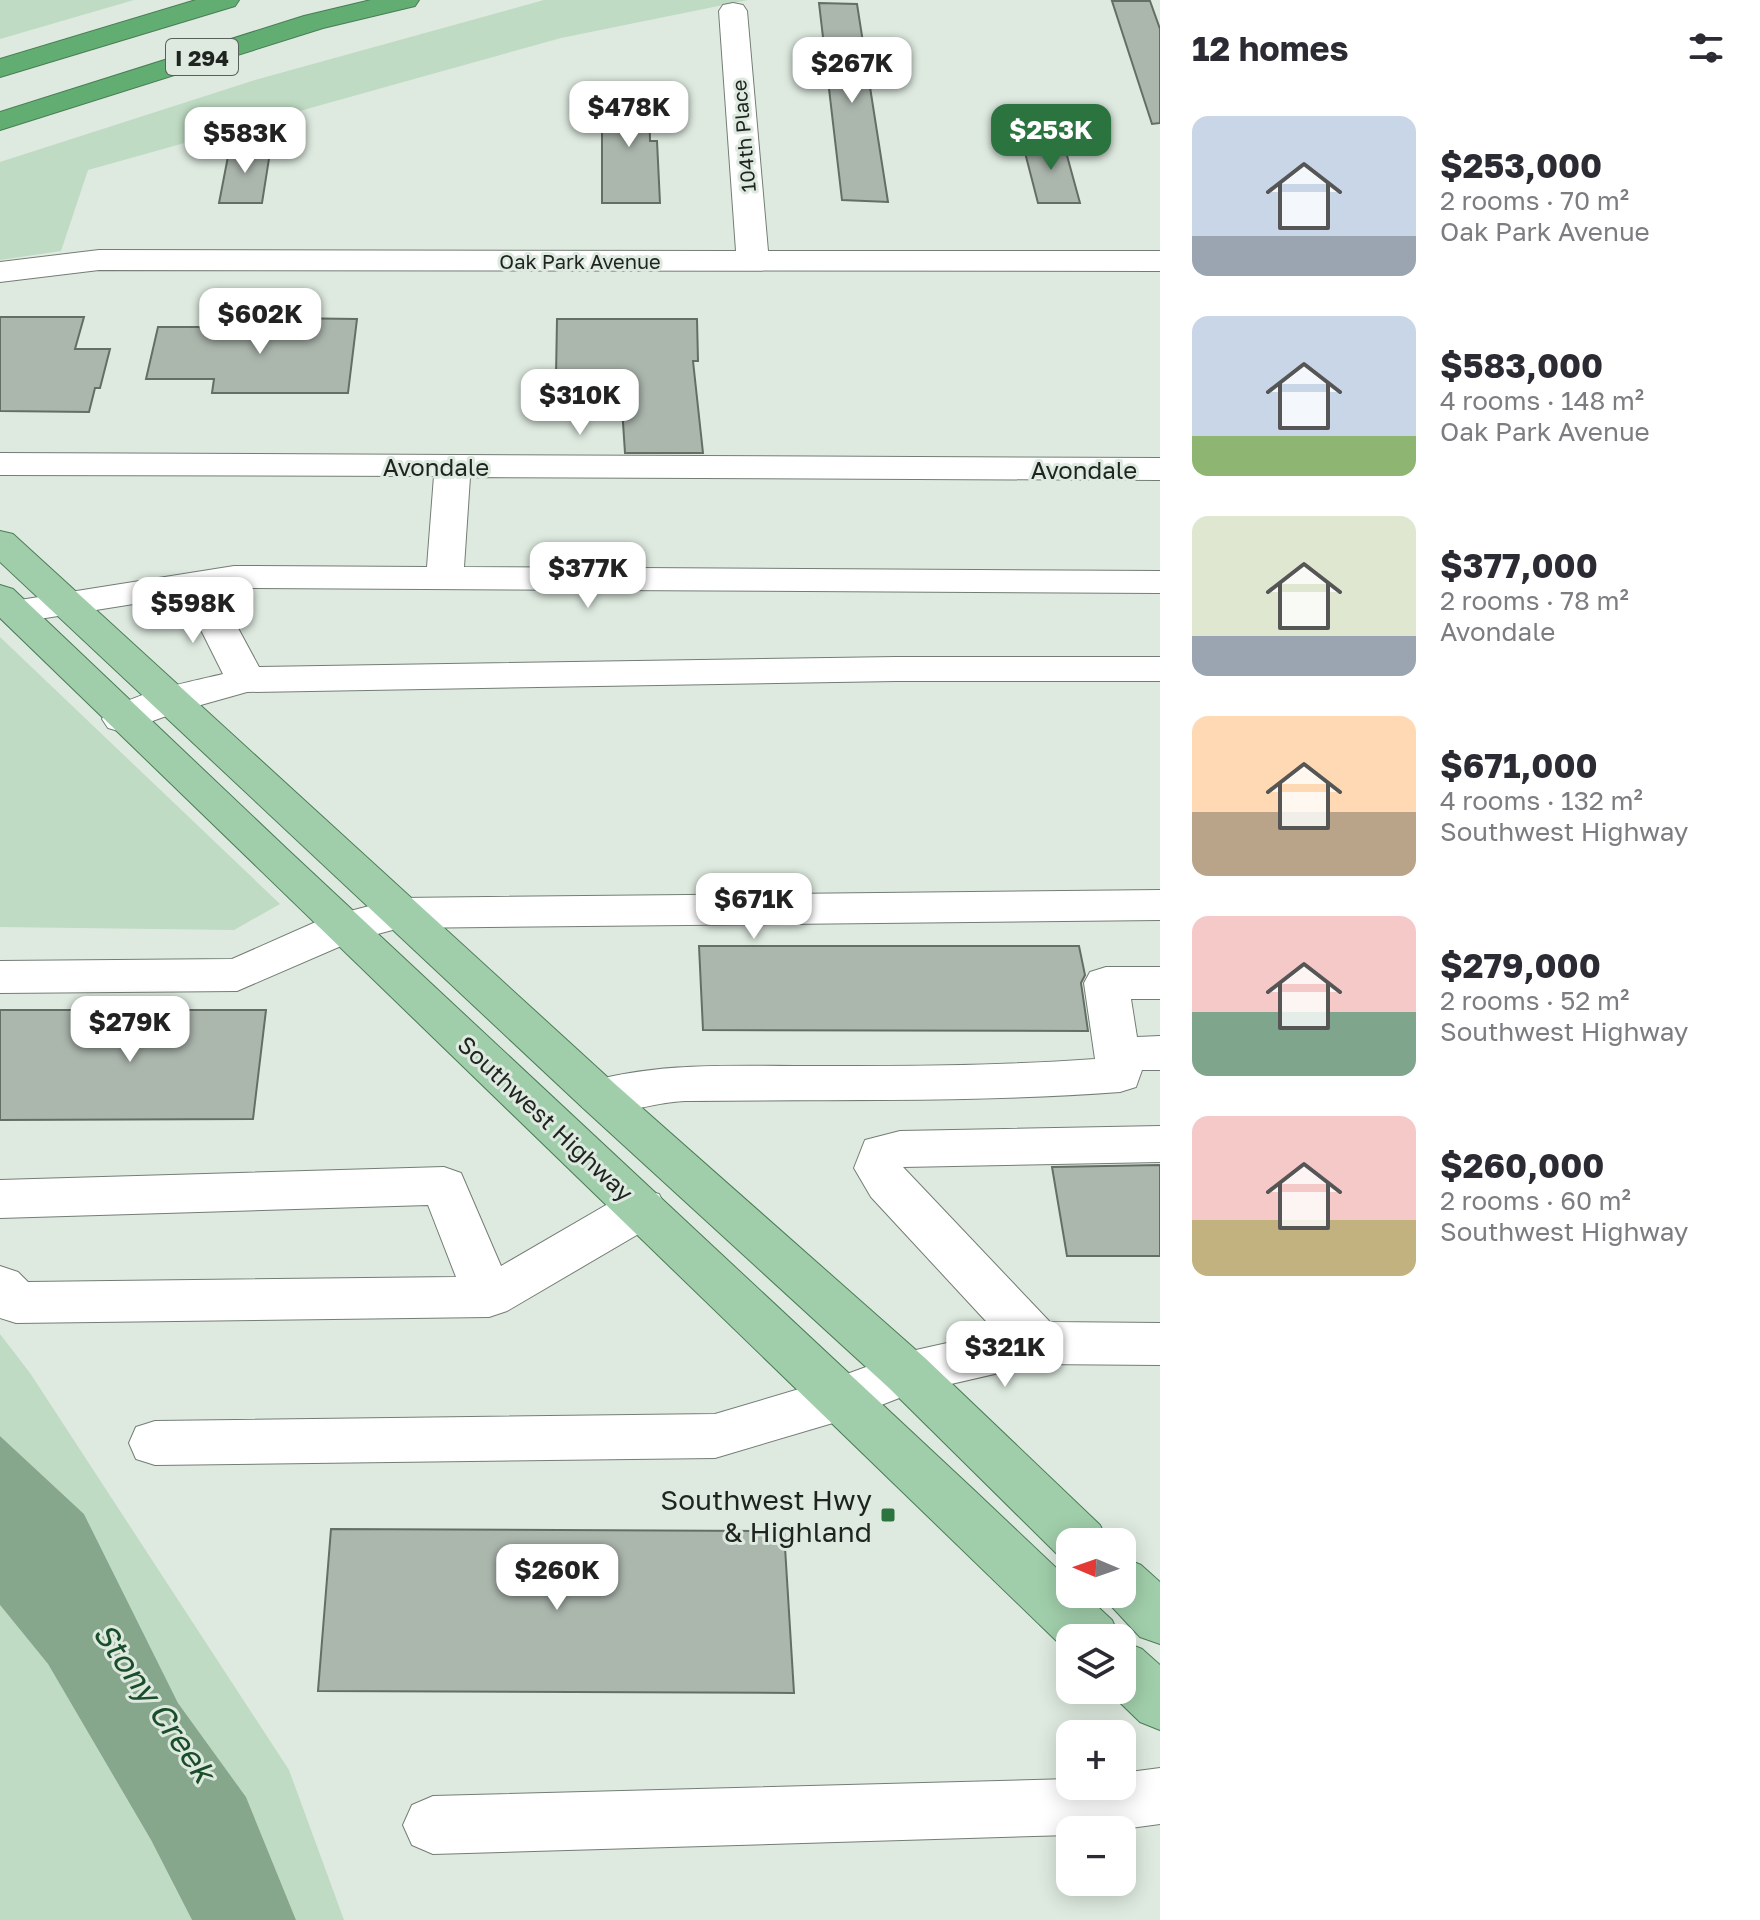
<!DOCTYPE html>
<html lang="en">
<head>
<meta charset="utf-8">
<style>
	body { margin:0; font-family:"Golos Text",sans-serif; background:#f7f7f7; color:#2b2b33; height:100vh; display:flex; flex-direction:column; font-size:30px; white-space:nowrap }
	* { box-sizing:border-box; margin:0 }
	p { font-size:26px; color:#7c7c81 }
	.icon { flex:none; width:44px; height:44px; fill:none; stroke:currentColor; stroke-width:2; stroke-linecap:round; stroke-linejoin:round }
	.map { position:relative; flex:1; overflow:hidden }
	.side { display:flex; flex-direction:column; background:#fff; width:600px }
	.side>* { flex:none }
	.needle { width:52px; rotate:272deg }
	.controls { position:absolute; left:1056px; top:1528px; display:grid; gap:16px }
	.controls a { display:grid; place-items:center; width:80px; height:80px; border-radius:16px; background:#fff; box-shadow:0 4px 20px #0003; font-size:40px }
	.price { position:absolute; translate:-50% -68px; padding:0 18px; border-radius:16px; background:#fff; color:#222; font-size:26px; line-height:52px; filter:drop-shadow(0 2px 4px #0008) }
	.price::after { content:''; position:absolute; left:50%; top:48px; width:24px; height:18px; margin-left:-12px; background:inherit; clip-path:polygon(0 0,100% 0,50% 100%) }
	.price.on { background:#2b733f; color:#fff }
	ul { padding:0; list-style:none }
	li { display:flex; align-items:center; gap:24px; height:200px; padding:0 32px }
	li span { display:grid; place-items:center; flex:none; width:224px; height:160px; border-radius:16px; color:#555 }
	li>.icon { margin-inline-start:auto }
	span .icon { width:96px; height:96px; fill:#fffc; stroke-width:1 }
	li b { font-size:34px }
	h2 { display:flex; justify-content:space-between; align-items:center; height:96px; padding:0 32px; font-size:34px }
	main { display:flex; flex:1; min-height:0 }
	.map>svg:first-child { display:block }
	.green { fill:#bfdbc3 }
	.water { fill:#86a78c }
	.building { fill:#abb6ad; stroke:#646e65; stroke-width:2 }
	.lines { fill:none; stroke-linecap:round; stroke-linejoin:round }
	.minor-casing { stroke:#737d75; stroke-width:2 }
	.major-casing { stroke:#4a7d55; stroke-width:2 }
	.highway-casing { stroke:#4a7d55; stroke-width:2 }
	.minor { fill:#fff; fill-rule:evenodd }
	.major { fill:#a0ceaa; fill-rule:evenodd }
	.highway { fill:#61ad72; fill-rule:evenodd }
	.poi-dot { fill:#2b733f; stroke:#deeae0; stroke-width:3 }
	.labels { text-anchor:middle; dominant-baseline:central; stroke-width:6; stroke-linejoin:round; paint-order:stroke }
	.far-street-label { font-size:20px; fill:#1f2420; stroke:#deeae0 }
	.shield { fill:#deeae0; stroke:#585f5a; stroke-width:2 }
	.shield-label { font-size:22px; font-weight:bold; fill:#1f2420 }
	.street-label { font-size:24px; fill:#1f2420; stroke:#deeae0 }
	.near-poi-label { font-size:28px; fill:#1f2420; stroke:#deeae0; text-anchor:end }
	.near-water-label { font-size:32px; font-style:italic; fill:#1a4d29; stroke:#deeae0 }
</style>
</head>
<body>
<main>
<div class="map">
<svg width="1160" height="1920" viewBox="0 0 1160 1920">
	<rect width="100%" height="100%" fill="#deeae0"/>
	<g class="green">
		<polygon points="0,0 134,0 0,39"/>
		<polygon points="544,0 748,0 561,38 88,170 61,251 0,260 0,162 255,80"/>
		<polygon points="0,637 280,904 234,930 0,927"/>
		<polygon points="0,1334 30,1373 289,1770 344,1920 296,1920 246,1797 178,1703 84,1514 0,1436"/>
		<polygon points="0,1605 48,1664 151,1840 192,1920 0,1920"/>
	</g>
	<polygon class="water" points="0,1436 84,1514 178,1703 246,1797 296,1920 192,1920 151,1840 48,1664 0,1605"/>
	<g class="building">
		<polygon points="1112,1 1150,1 1160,29 1160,123 1152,124"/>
		<polygon points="819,3 857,4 888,202 842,200"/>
		<polygon points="612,88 649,89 650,141 657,141 660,203 602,203 602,98 612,98"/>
		<polygon points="1022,141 1063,141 1080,203 1038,203"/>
		<polygon points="230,146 271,146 262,203 219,203"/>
		<polygon points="0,317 84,317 75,349 110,349 100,388 95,388 89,412 0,411"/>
		<polygon points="282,318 357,319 348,393 212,393 214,379 146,379 158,327 226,327 227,324 256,324 257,321 281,321"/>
		<polygon points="557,319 697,319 698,361 693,361 703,453 625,453 620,377 556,376"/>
		<polygon points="699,946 1079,946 1085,975 1081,983 1088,1031 703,1030"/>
		<polygon points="0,1010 266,1010 253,1119 0,1120"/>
		<polygon points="1160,1165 1160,1256 1067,1256 1052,1167"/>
		<polygon points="331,1529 784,1531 794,1693 318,1691"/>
	</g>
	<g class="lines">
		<defs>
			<g id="minor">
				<polygon points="733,3 743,5 747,11 768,251 1160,251 1160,271 99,270 0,282 0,262 99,250 736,251 719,11 723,5"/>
				<path d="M 0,453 L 1160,458 L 1160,480 L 470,477 L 464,567 L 1160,571 L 1160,593 L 234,588 L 218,591 L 259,667 L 896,657 L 1160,657 L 1160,681 L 896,681 L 247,692 L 183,710 L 122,732 L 108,728 L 102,719 C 118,695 194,681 223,674 L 184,596 L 14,623 L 1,619 L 1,603 L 234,566 L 427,567 L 434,476 L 0,475 Z"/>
				<polygon points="1160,890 1160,920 400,928 355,940 237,991 0,993 0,961 232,959 327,917 400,898"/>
				<path d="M 1106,967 L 1160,967 L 1160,999 L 1131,999 L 1137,1037 L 1160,1036 L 1160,1070 L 1142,1070 L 1136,1087 L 1120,1092 C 974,1103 831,1099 685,1101 C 651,1102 616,1119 583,1108 L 576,1096 L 583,1084 C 653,1062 729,1066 801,1066 C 899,1066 997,1066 1095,1059 L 1084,983 L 1090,972 Z"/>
				<polygon points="1160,1126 1160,1162 903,1167 1050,1322 1160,1323 1160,1365 1038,1364 912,1393 843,1420 715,1458 155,1465 136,1459 129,1443 136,1427 155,1421 715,1414 836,1378 907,1352 996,1332 871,1197 854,1168 865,1140 900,1131"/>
				<polygon points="444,1167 461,1173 501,1266 625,1194 642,1189 659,1194 666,1208 659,1222 507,1311 489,1317 16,1323 0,1318 0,1266 18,1272 28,1282 456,1277 428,1205 0,1218 0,1180"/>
				<polygon points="1160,1768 1160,1824 1116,1830 1070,1830 1070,1835 433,1854 412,1845 403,1825 412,1805 433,1796 1070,1779 1070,1786 1122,1786 1122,1773"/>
			</g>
			<g id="major">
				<polygon points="0,531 13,534 615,1084 925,1358 1100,1525 1108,1542 1070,1542 1070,1562 1062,1559 889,1388 583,1108 0,562"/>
				<polygon points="0,585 13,589 287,849 975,1491 1070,1581 1070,1594 1084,1594 1112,1620 1120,1638 1070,1638 1070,1654 0,618"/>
				<polygon points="1122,1557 1141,1565 1160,1582 1160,1644 1140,1637 1100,1594 1122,1594"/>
				<polygon points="1122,1641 1142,1649 1160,1665 1160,1730 1140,1722 1107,1690 1122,1690"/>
			</g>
			<g id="highway">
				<polygon points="196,0 239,0 235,6 0,77 0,59"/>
				<polygon points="371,0 419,0 415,6 323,28 0,130 0,112 304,16"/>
			</g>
		</defs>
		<use href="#minor" class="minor-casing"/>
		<use href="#major" class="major-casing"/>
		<use href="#highway" class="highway-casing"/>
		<use href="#minor" class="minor"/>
		<use href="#major" class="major"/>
		<use href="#highway" class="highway"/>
	</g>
	<rect class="poi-dot" x="880" y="1507" width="16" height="16" rx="4"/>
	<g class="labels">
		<g class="far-street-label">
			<text transform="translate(743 136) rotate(-95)">104th Place</text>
			<text x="580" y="261">Oak Park Avenue</text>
		</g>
		<rect class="shield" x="166" y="39" width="72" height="36" rx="6"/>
		<g class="shield-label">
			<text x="202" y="57">I 294</text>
		</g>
		<g class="street-label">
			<text x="436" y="466">Avondale</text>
			<text x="1084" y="469">Avondale</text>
			<text transform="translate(546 1118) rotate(43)">Southwest Highway</text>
		</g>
		<g class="near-poi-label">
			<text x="872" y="1499">Southwest Hwy<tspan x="872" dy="32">&amp; Highland</tspan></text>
		</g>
		<g class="near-water-label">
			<text transform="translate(155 1702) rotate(55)">Stony Creek</text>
		</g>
	</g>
</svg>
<div class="controls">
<a><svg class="needle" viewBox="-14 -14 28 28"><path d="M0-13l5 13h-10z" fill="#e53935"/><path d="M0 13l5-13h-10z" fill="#7c7c81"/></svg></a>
<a><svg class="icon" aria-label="layers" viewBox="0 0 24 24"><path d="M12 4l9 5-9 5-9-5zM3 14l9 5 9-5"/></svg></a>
<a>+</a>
<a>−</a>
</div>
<b class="price" style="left:852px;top:105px">$267K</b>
<b class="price" style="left:629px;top:149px">$478K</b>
<b class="price on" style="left:1051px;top:172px">$253K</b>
<b class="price" style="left:245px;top:175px">$583K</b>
<b class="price" style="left:260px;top:356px">$602K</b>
<b class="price" style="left:580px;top:437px">$310K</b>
<b class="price" style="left:588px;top:610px">$377K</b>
<b class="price" style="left:193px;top:645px">$598K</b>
<b class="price" style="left:754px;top:941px">$671K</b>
<b class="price" style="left:130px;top:1064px">$279K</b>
<b class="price" style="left:1005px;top:1389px">$321K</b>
<b class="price" style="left:557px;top:1612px">$260K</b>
</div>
<section class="side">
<h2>12 homes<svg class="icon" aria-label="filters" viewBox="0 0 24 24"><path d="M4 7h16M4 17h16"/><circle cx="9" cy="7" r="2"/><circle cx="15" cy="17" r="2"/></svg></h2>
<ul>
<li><span style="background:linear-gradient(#c9d6e8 75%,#9aa5b1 0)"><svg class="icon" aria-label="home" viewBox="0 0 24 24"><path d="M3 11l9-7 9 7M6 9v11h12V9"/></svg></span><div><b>$253,000</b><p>2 rooms · 70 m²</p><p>Oak Park Avenue</p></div></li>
<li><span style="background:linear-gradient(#c9d6e8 75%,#8fb573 0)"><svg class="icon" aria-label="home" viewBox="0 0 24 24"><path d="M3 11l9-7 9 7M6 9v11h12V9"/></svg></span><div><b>$583,000</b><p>4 rooms · 148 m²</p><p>Oak Park Avenue</p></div></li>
<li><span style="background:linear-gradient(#dfe7d0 75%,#9aa5b1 0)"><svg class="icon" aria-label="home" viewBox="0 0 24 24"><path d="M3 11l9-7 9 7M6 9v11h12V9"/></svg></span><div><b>$377,000</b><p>2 rooms · 78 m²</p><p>Avondale</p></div></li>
<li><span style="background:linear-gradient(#ffd9b3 60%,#b9a48a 0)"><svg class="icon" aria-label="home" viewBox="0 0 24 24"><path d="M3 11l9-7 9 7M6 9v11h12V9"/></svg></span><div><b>$671,000</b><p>4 rooms · 132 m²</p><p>Southwest Highway</p></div></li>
<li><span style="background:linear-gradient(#f6c9c9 60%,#7fa58c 0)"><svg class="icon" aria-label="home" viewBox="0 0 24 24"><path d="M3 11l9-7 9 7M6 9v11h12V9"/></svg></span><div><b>$279,000</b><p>2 rooms · 52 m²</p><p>Southwest Highway</p></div></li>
<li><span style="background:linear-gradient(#f6c9c9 65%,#c2b280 0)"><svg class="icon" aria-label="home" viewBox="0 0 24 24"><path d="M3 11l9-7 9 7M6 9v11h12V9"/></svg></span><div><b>$260,000</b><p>2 rooms · 60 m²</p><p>Southwest Highway</p></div></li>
</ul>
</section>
</main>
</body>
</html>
